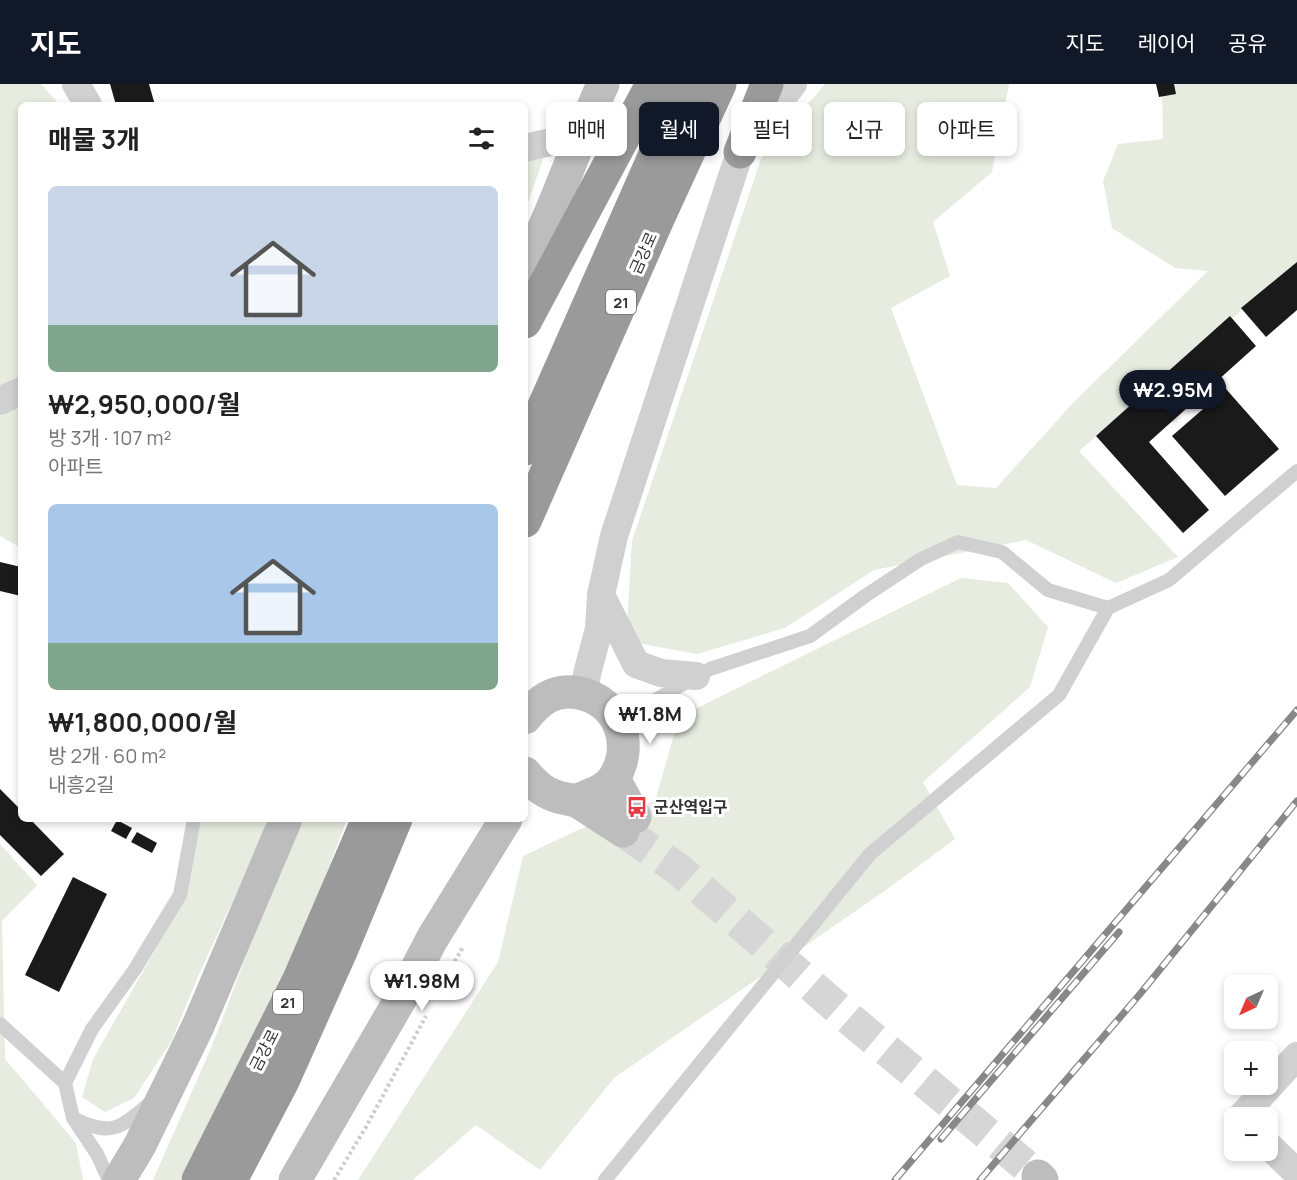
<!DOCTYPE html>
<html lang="ko">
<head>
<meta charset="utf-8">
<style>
	body { margin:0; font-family:Manrope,"Noto Sans KR",sans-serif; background:#f2f2f2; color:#222; height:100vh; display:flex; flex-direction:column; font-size:22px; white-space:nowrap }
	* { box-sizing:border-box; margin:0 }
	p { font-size:20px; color:#767676 }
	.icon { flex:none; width:33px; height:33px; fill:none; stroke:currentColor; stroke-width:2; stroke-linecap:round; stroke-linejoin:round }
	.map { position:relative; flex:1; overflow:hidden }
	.drawer { position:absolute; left:18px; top:18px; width:510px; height:720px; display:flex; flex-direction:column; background:#fff; border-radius:9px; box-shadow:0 3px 9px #0003 }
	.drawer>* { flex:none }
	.hud { position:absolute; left:546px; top:18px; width:570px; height:54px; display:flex; gap:12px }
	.needle { width:39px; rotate:224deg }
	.fabs { position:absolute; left:1224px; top:891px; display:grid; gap:12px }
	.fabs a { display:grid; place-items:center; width:54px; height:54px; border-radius:9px; background:#fff; box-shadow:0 3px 9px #0003; font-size:30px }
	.price { position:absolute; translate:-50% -51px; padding:0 14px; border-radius:21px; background:#fff; color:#222; font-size:20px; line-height:39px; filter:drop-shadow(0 2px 3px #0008) }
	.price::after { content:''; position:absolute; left:50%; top:36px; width:18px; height:14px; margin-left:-9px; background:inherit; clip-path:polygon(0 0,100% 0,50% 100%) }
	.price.on { background:#111827; color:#fff }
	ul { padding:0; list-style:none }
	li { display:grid; align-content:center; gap:12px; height:318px; padding:0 30px }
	li span { display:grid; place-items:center; height:186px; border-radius:9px; color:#555 }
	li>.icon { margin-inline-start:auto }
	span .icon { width:108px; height:108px; fill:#fffc; stroke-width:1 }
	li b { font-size:26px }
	h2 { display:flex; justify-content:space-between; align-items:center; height:72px; padding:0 30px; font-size:26px }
	.pill { padding:0 21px; border-radius:9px; background:#fff; box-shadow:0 3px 9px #0003; font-size:21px; line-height:54px }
	.pill.on { background:#111827; color:#fff }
	header { display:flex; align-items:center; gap:36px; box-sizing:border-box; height:84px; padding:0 30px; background:#111827; color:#fff }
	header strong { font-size:28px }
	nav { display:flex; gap:33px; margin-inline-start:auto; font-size:21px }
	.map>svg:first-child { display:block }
	.green { fill:#e6ecdf }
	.building { fill:#1a1a1a }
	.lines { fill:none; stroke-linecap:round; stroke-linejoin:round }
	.secondary-tunnel { stroke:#d6d6d6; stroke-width:33; stroke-dasharray:33 16; stroke-linecap:butt }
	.path { stroke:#cdcdcd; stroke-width:4; stroke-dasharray:3 3; stroke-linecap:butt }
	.lane { stroke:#d0d0d0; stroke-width:14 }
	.street { stroke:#d0d0d0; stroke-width:28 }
	.secondary { stroke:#bdbdbd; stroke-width:33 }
	.highway { stroke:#9a9a9a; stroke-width:33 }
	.rail-casing { stroke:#888; stroke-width:7 }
	.rail { stroke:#fff; stroke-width:4.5; stroke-dasharray:14; stroke-linecap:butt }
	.labels { text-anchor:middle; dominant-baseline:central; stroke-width:6; stroke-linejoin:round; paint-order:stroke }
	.shield { fill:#fff; stroke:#707070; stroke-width:1.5 }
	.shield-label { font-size:15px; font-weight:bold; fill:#333 }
	.street-label { font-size:16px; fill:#333; stroke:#fff }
	.poi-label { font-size:16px; font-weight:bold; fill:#333; stroke:#fff; text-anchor:start }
</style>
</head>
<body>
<header>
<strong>지도</strong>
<nav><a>지도</a><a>레이어</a><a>공유</a></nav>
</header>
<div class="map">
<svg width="1297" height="1096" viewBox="0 0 1297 1096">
	<rect width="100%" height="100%" fill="#fff"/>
	<g class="green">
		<polygon points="0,0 41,0 60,21 21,21 21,464 0,452"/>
		<polygon points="825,0 1009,0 992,88 933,138 950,192 891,224 957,401 996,404 1072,320 1208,187 1175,184 1112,144 1103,97 1118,60 1163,55 1162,0 1297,0 1297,178 1079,367 1178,473 1116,499 1026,456 874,486 785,544 697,570 626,557 632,457 761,75"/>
		<polygon points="546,67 525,127 525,72"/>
		<polygon points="961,494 1008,499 1048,543 1030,603 923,698 955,755 886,806 614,994 540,1086 476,1041 413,1096 358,1096 498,878 523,772 578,746 655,717 679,633"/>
		<polygon points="200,735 270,735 197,895 171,958 134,1014 105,1028 82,1013 93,975 181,821"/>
		<polygon points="298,735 347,735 307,841 180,1096 153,1096 212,962"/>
		<polygon points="0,760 37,801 2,837 5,975 76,1059 83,1096 0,1096"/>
	</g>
	<g class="building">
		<polygon points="110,0 149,0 155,21 116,21"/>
		<polygon points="1156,0 1174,0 1176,10 1159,13"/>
		<polygon points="1297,178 1297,226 1266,253 1241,224"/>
		<polygon points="1230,232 1256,262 1149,358 1209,426 1183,449 1096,352"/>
		<polygon points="1226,305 1279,365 1225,412 1172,352"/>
		<polygon points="0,478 21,483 21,512 0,507"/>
		<polygon points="0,705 21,726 21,735 30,735 64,770 41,792 0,751"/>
		<polygon points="117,736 132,744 126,755 111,747"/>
		<polygon points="137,748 157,759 152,769 131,758"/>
		<polygon points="73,793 107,810 59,908 25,891"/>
	</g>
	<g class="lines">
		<polyline class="secondary-tunnel" points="623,747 678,785 851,936 1038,1092"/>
		<g class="path">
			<polyline points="446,893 463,863"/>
			<polyline points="334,1096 366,1043 426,932"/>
		</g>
		<g class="lane">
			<polyline points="618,637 710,585 810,552 865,512 921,475 958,458 1002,468 1048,506 1108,524 1169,496 1297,387"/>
			<polyline points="0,940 65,999 73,1034 97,1070 109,1096"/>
			<polyline points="65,999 92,945 135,885 180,811 194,735"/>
			<path d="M 75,1035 C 112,1053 120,1044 150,1019"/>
			<polyline points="605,1096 870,770 1059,611 1108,524"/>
		</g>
		<g class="street">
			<polyline points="76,0 88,21"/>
			<polyline points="525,64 580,51"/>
			<polyline points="0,317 21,307"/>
			<polyline points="601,511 636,580 661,589 696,592"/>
			<polyline points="583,610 588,586 599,545 601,511 614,452 740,68 793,0"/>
			<polyline points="1240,1034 1297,972"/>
			<polyline points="1268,1061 1297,1089"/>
		</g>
		<g class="secondary">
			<path d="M 525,183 C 556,124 576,60 603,0"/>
			<path d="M 525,634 C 539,616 555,604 579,609 C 619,617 635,660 614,694 C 609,701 600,707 592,710 C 587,712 580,716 575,716 C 571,717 566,714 562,714 C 545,710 536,702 525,689"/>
			<polyline points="614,695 635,733"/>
			<polyline points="575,716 623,747"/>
			<polyline points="1038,1092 1042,1096"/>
			<polyline points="119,1096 140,1061 198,942 286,735"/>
			<polyline points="295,1096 404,909 432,855 506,735"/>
		</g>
		<g class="highway">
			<polyline points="740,68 767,0"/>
			<polyline points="525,238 652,0"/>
			<polyline points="525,365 686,0"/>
			<polyline points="525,437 658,135 720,0"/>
			<polyline points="198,1096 299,895 368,735"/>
			<polyline points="231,1096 283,997 342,865 396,735"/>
		</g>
		<defs>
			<g id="rail">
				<polyline points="941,1055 1119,848"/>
				<polyline points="895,1096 1297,626"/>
				<polyline points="980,1096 1140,910 1297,717"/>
			</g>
		</defs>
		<use href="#rail" class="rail-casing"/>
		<use href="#rail" class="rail"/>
	</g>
	<defs>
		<symbol id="bus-bare" viewBox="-9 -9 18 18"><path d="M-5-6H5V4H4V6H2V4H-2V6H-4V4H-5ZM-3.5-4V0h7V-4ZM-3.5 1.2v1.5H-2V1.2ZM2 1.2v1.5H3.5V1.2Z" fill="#e63946" stroke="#fff" stroke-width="2.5" paint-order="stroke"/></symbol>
	</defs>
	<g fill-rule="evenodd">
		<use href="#bus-bare" x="622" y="708" width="30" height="30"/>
	</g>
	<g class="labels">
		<g class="shield">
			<rect x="606" y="206" width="30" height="24" rx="4.5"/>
			<rect x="273" y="906" width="30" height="24" rx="4.5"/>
		</g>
		<g class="shield-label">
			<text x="621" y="218">21</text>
			<text x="288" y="918">21</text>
		</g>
		<g class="street-label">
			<text transform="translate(643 169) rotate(-66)">금강로</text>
			<text transform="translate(264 966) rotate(-63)">금강로</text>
		</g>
		<g class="poi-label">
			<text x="654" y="723">군산역입구</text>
		</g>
	</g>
</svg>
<div class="fabs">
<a><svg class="needle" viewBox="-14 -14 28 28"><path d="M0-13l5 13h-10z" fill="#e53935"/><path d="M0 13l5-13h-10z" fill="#767676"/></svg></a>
<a>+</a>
<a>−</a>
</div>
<b class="price on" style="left:1173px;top:337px">₩2.95M</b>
<b class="price" style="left:650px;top:661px">₩1.8M</b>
<b class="price" style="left:422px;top:928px">₩1.98M</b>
<div class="hud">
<a class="pill">매매</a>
<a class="pill on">월세</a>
<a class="pill">필터</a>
<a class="pill">신규</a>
<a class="pill">아파트</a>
</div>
<section class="drawer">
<h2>매물 3개<svg class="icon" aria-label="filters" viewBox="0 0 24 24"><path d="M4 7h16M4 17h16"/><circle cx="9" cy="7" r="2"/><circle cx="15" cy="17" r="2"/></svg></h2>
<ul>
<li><span style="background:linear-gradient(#c9d6e8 75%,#7fa58c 0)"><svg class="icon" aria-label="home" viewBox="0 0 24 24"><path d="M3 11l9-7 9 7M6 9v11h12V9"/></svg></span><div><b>₩2,950,000/월</b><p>방 3개 · 107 m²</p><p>아파트</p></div></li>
<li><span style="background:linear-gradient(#a9c7e8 75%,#7fa58c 0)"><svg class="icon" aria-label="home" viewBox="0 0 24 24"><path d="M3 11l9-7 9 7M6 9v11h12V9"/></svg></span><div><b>₩1,800,000/월</b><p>방 2개 · 60 m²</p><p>내흥2길</p></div></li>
</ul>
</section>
</div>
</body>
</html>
